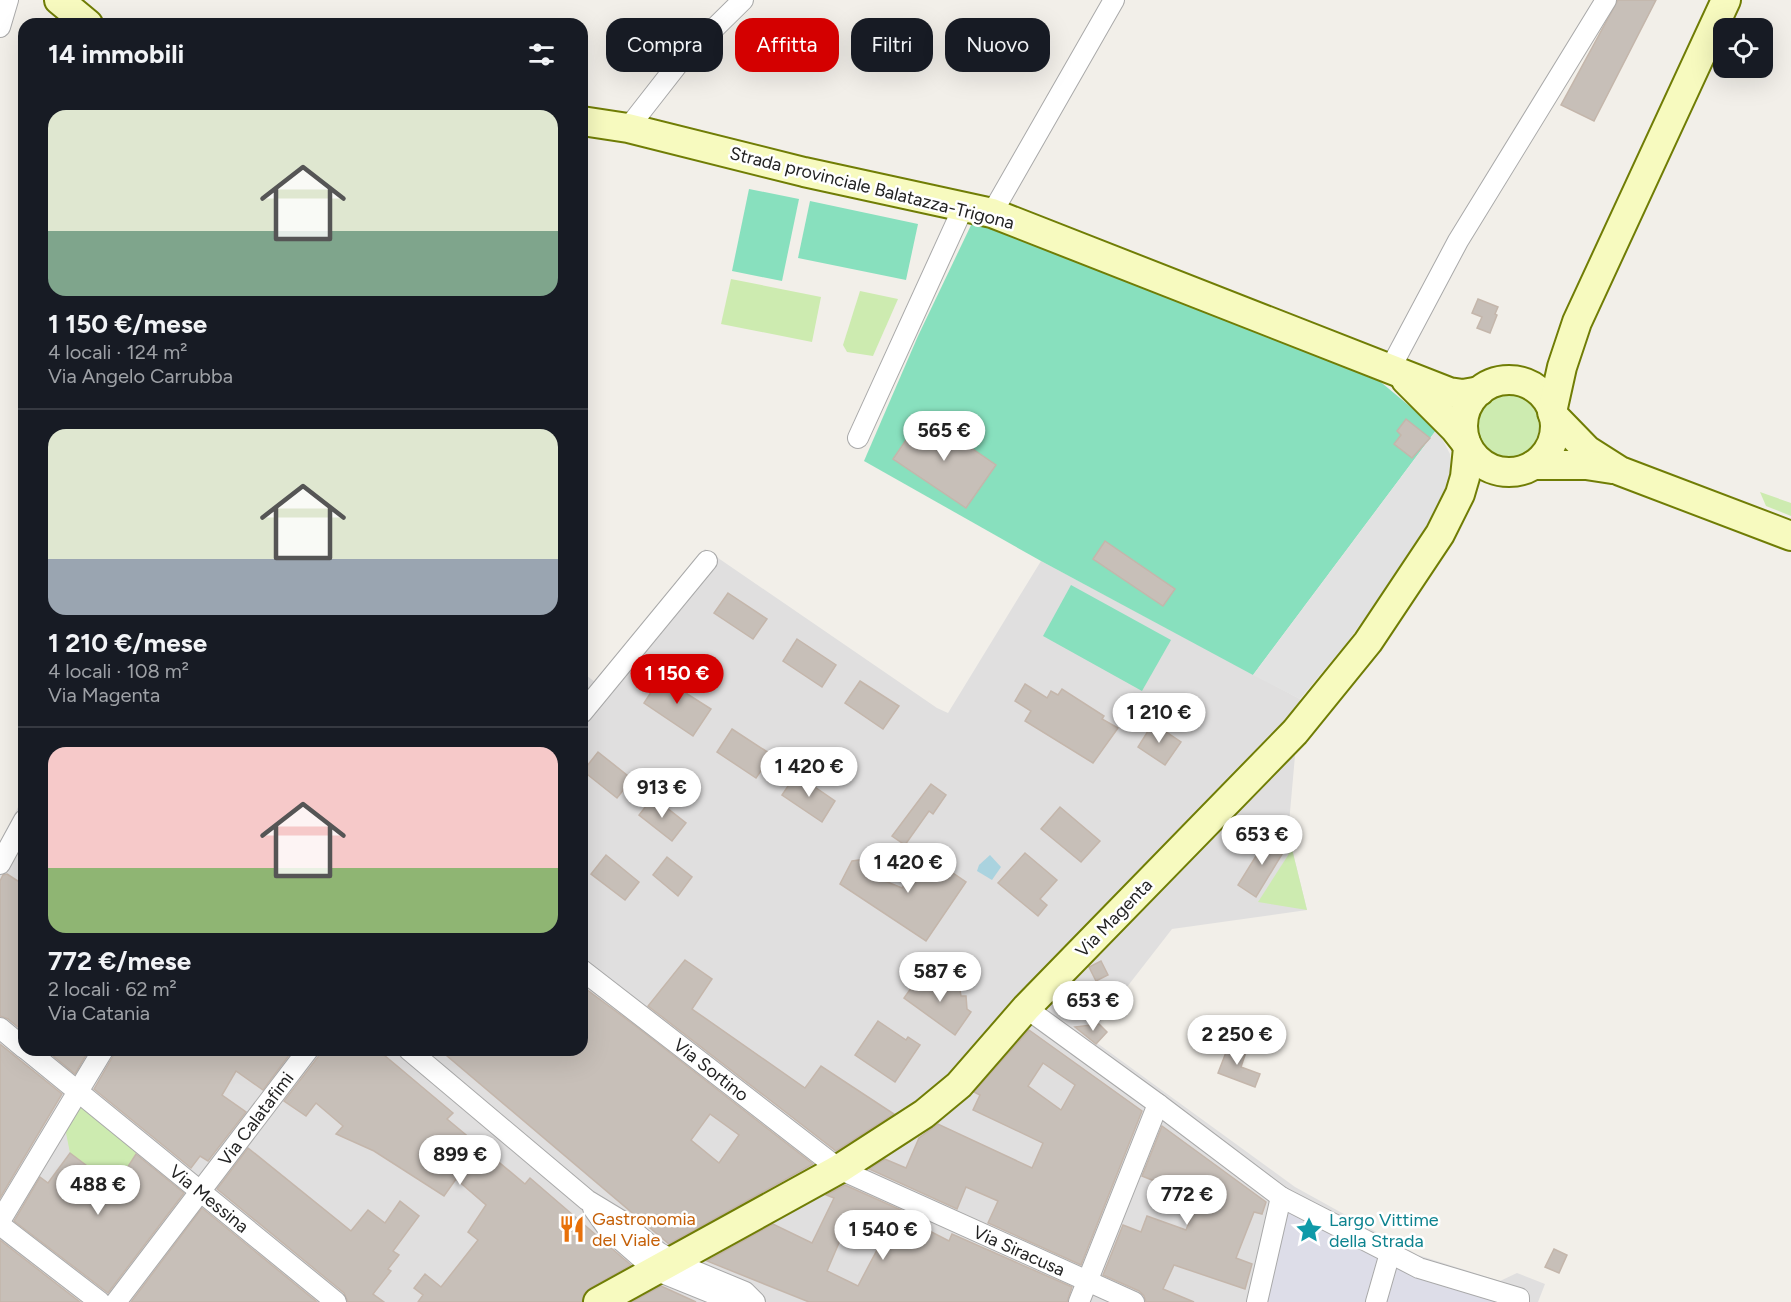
<!DOCTYPE html>
<html lang="it">
<head>
<meta charset="utf-8">
<style>
	body { margin:0; font-family:Figtree,sans-serif; background:#20242c; color:#f1f3f6; height:100vh; display:flex; flex-direction:column; font-size:22px; white-space:nowrap }
	* { box-sizing:border-box; margin:0 }
	p { font-size:20px; color:#9ea1a6 }
	.icon { flex:none; width:33px; height:33px; fill:none; stroke:currentColor; stroke-width:2; stroke-linecap:round; stroke-linejoin:round }
	.map { position:relative; flex:1; overflow:hidden }
	.details { position:absolute; left:18px; top:18px; width:570px; height:1038px; display:flex; flex-direction:column; background:#171b24; border-radius:18px; box-shadow:0 6px 24px #0002 }
	.details>* { flex:none }
	.hud { position:absolute; left:606px; top:18px; width:570px; height:54px; display:flex; gap:12px }
	.tools { position:absolute; left:1713px; top:18px; display:grid; gap:12px }
	.tools a { display:grid; place-items:center; width:60px; height:60px; border-radius:12px; background:#171b24; box-shadow:0 6px 24px #0002; font-size:30px }
	.price { position:absolute; translate:-50% -51px; padding:0 14px; border-radius:21px; background:#fff; color:#222; font-size:20px; line-height:39px; filter:drop-shadow(0 2px 3px #0008) }
	.price::after { content:''; position:absolute; left:50%; top:36px; width:18px; height:14px; margin-left:-9px; background:inherit; clip-path:polygon(0 0,100% 0,50% 100%) }
	.price.active { background:#d40000; color:#fff }
	ul { padding:0; list-style:none }
	li { display:grid; align-content:center; gap:12px; height:318px; padding:0 30px }
	li+li { border-top:2px solid #363941 }
	li span { display:grid; place-items:center; height:186px; border-radius:18px; color:#555 }
	li>.icon { margin-inline-start:auto }
	span .icon { width:108px; height:108px; fill:#fffc; stroke-width:1 }
	li b { font-size:26px }
	h2 { display:flex; justify-content:space-between; align-items:center; height:72px; padding:0 30px; font-size:26px }
	.pill { padding:0 21px; border-radius:18px; background:#171b24; box-shadow:0 6px 24px #0002; font-size:21px; line-height:54px }
	.pill.active { background:#d40000; color:#fff }
	.map>svg:first-child { display:block }
	.residential { fill:#e0dfdf }
	.grass { fill:#cdebb0 }
	.pitch { fill:#88e0be }
	.parking { fill:#e2e2e2 }
	.plaza { fill:#dddde8 }
	.water { fill:#aad3df }
	.building { fill:#c7bfb8; stroke:#c4b6ab; stroke-width:1.5; fill-rule:evenodd }
	.lines { fill:none; stroke-linecap:round; stroke-linejoin:round }
	.street-casing { stroke:#a9a9a9; stroke-width:22 }
	.secondary-casing { stroke:#707d05; stroke-width:32 }
	.street { stroke:#fff; stroke-width:20 }
	.secondary { stroke:#f7fabf; stroke-width:28 }
	.labels { text-anchor:middle; dominant-baseline:central; stroke-width:5; stroke-linejoin:round; paint-order:stroke }
	.street-label { font-size:18px; fill:#222; stroke:#fff }
	.food-label { font-size:18px; fill:#c56008; stroke:#fff; text-anchor:start }
	.culture-label { font-size:18px; fill:#0d838f; stroke:#fff; text-anchor:start }
</style>
</head>
<body>
<div class="map">
<svg width="1791" height="1302" viewBox="0 0 1791 1302">
	<rect width="100%" height="100%" fill="#f2efe9"/>
	<polygon class="residential" points="705,549 937,708 948,713 1041,561 1300,699 1287,846 1292,849 1307,910 1172,929 1099,1023 1107,1032 1097,1043 1295,1187 1418,1255 1500,1281 1517,1273 1545,1284 1538,1302 0,1302 0,841 24,796 24,1050 582,1050 582,672 595,682"/>
	<g class="grass">
		<polygon points="731,279 821,297 812,342 721,324"/>
		<polygon points="860,291 898,299 873,356 847,352 843,345"/>
		<circle cx="1507" cy="426" r="32"/>
		<polygon points="1760,492 1791,503 1791,516 1766,506"/>
		<polygon points="1292,849 1307,910 1258,902"/>
		<polygon points="80,1105 137,1152 115,1187 70,1153 65,1128"/>
	</g>
	<g class="pitch">
		<polygon points="749,189 799,199 782,281 732,271"/>
		<polygon points="810,201 918,224 906,280 798,258"/>
		<polygon points="973,221 1358,363 1437,429 1253,675 1041,561 864,461 918,336"/>
		<polygon points="1071,585 1171,640 1142,691 1043,636"/>
	</g>
	<polygon class="parking" points="1437,429 1450,454 1452,480 1431,526 1346,644 1300,699 1253,675"/>
	<polygon class="plaza" points="1281,1197 1519,1302 1257,1302"/>
	<polygon class="water" points="990,855 1001,867 992,880 977,871 979,865"/>
	<g class="building">
		<polygon points="1618,0 1656,0 1594,121 1561,105"/>
		<polygon points="1478,299 1498,307 1495,314 1497,315 1490,333 1477,328 1482,317 1472,313"/>
		<polygon points="923,415 996,465 966,508 893,459"/>
		<polygon points="1406,419 1430,438 1412,458 1394,444 1401,435 1397,431"/>
		<polygon points="1105,541 1175,589 1163,606 1093,559"/>
		<polygon points="728,593 767,619 753,639 714,613"/>
		<polygon points="797,639 836,665 822,687 783,661"/>
		<polygon points="664,672 684,685 681,690 711,709 693,736 644,703"/>
		<polygon points="860,681 899,706 883,729 845,703"/>
		<polygon points="1025,684 1047,698 1051,691 1058,695 1062,689 1104,716 1102,719 1118,728 1093,763 1025,721 1031,711 1015,701"/>
		<polygon points="1153,723 1181,742 1165,765 1138,747"/>
		<polygon points="732,729 772,755 756,778 717,752"/>
		<polygon points="598,752 632,779 617,798 583,771"/>
		<polygon points="796,774 835,801 822,822 782,795"/>
		<polygon points="931,784 946,795 933,814 929,811 905,845 892,836"/>
		<polygon points="653,797 686,823 672,841 639,815"/>
		<polygon points="1060,807 1100,841 1081,862 1041,829"/>
		<polygon points="1269,835 1287,846 1256,897 1238,885"/>
		<polygon points="1025,853 1057,880 1040,899 1047,905 1038,916 998,883"/>
		<polygon points="925,854 966,882 926,941 840,884 852,861 874,858 868,870 880,879 902,888"/>
		<polygon points="606,855 639,882 625,900 591,874"/>
		<polygon points="667,857 692,877 678,896 653,875"/>
		<polygon points="7,874 24,885 24,1032 8,1019 0,1016 0,881 3,875"/>
		<polygon points="685,960 712,979 692,1009 805,1088 821,1066 894,1114 836,1151 648,1006"/>
		<polygon points="1101,961 1108,975 1096,981 1089,967"/>
		<polygon points="921,974 933,983 943,980 952,988 959,985 961,996 966,996 967,1009 971,1012 955,1035 904,998"/>
		<path d="M 582,986 L 633,1024 L 813,1164 L 669,1244 L 440,1050 L 582,1050 ZM 710,1114 L 739,1135 L 719,1163 L 691,1140 Z"/>
		<polygon points="878,1021 906,1040 908,1037 920,1045 895,1082 855,1055"/>
		<polygon points="1099,1024 1107,1032 1096,1044 1075,1027"/>
		<path d="M 1029,1030 L 1142,1111 L 1081,1265 L 988,1223 L 998,1201 L 966,1187 L 957,1209 L 869,1169 L 885,1159 L 906,1168 L 919,1138 L 938,1124 L 1032,1168 L 1043,1143 L 973,1110 L 980,1095 L 974,1092 ZM 1043,1063 L 1075,1085 L 1061,1110 L 1028,1086 Z"/>
		<polygon points="1230,1042 1247,1049 1241,1067 1260,1074 1255,1087 1218,1073"/>
		<polygon points="0,1044 62,1094 0,1198"/>
		<polygon points="46,1050 89,1050 75,1074"/>
		<polygon points="115,1050 293,1050 263,1090 236,1071 222,1095 246,1112 208,1161 200,1156 191,1168 94,1089 113,1056"/>
		<polygon points="320,1050 378,1050 453,1113 447,1119 525,1184 530,1178 631,1265 590,1288 584,1294 582,1302 418,1302 423,1295 414,1288 425,1274 441,1287 478,1240 468,1232 486,1205 456,1179 444,1196 374,1151 336,1134 343,1126 316,1103 306,1116 284,1101 318,1057"/>
		<polygon points="1162,1126 1266,1202 1262,1214 1254,1212 1236,1258 1252,1264 1245,1289 1174,1265 1163,1289 1194,1302 1146,1302 1144,1296 1139,1291 1103,1275 1123,1225 1141,1232 1147,1216 1186,1230 1197,1202 1171,1192 1172,1188 1142,1176"/>
		<polygon points="248,1148 351,1231 368,1210 385,1223 400,1201 419,1216 393,1251 399,1255 388,1269 391,1271 373,1294 384,1302 348,1302 344,1293 217,1189"/>
		<polygon points="70,1153 115,1187 136,1154 184,1193 108,1293 14,1221 40,1177 48,1183"/>
		<path d="M 845,1185 L 912,1215 L 910,1221 L 949,1241 L 952,1234 L 1072,1287 L 1067,1302 L 809,1302 L 707,1261 L 773,1224 L 812,1243 L 834,1198 L 826,1195 ZM 844,1231 L 878,1248 L 858,1286 L 827,1271 Z"/>
		<polygon points="202,1208 317,1302 131,1302"/>
		<polygon points="0,1240 80,1302 0,1302"/>
		<polygon points="1554,1249 1567,1255 1559,1273 1545,1267"/>
		<polygon points="661,1286 696,1302 632,1302"/>
	</g>
	<g class="lines">
		<defs>
			<g id="street">
				<polyline points="0,27 8,0"/>
				<polyline points="628,128 678,64 743,0"/>
				<polyline points="992,213 1114,0"/>
				<polyline points="1391,367 1458,241 1606,0"/>
				<polyline points="858,438 963,208"/>
				<polyline points="582,713 707,561"/>
				<polyline points="0,864 24,820"/>
				<polyline points="582,970 839,1169 1134,1302"/>
				<polyline points="1026,1008 1158,1104 1281,1197 1419,1268 1519,1298 1519,1302"/>
				<polyline points="0,1028 24,1048"/>
				<polyline points="27,1050 336,1302"/>
				<polyline points="409,1050 587,1200 620,1220 658,1252 685,1267 745,1292 755,1302"/>
				<polyline points="593,1208 608,1229 655,1270 734,1302"/>
				<polyline points="0,1221 103,1050"/>
				<polyline points="0,1225 100,1302"/>
				<polyline points="116,1302 308,1050"/>
				<polyline points="1079,1302 1158,1104"/>
				<polyline points="1257,1302 1281,1197"/>
				<polyline points="1376,1302 1390,1253"/>
			</g>
			<g id="secondary">
				<polyline points="59,0 88,24"/>
				<polyline points="582,121 628,128 804,172 992,213 1449,392 1463,394 1480,391"/>
				<polyline points="1406,380 1455,429 1466,443"/>
				<circle cx="1509" cy="426" r="46"/>
				<polyline points="1552,412 1562,367 1577,322 1726,0"/>
				<polyline points="1553,415 1587,450 1620,471 1791,536"/>
				<polyline points="1534,465 1586,465 1612,469"/>
				<polyline points="598,1302 839,1169 924,1114 959,1085 1026,1008 1295,732 1368,642 1440,534 1460,494 1465,477 1468,448"/>
			</g>
		</defs>
		<use href="#street" class="street-casing"/>
		<use href="#secondary" class="secondary-casing"/>
		<use href="#street" class="street"/>
		<use href="#secondary" class="secondary"/>
	</g>
	<defs>
		<symbol id="restaurant-bare" viewBox="-9 -9 18 18"><path d="M-5-6h1v4h1v-4h1v4h1v-4h1v5L-1.5 .5V6h-2V.5L-5-1ZM5-6V6H3V1.5H1.5Q1.5-4 5-6Z" fill="#e8710a" stroke="#fff" stroke-width="2.5" paint-order="stroke"/></symbol>
		<symbol id="sight-bare" viewBox="-9 -9 18 18"><path d="M0-6L1.8-2.2L6-1.7L2.9 1.2L3.7 5.4L0 3.3L-3.7 5.4L-2.9 1.2L-6-1.7L-1.8-2.2Z" fill="#0f9aa8" stroke="#fff" stroke-width="2.5" paint-order="stroke"/></symbol>
	</defs>
	<g fill-rule="evenodd">
		<use href="#restaurant-bare" x="553" y="1210" width="38" height="38"/>
		<use href="#sight-bare" x="1290" y="1211" width="38" height="38"/>
	</g>
	<g class="labels">
		<g class="street-label">
			<text transform="translate(872 188) rotate(14)">Strada provinciale Balatazza-Trigona</text>
			<text transform="translate(1114 918) rotate(-46)">Via Magenta</text>
			<text transform="translate(711 1070) rotate(38)">Via Sortino</text>
			<text transform="translate(256 1119) rotate(-53)">Via Calatafimi</text>
			<text transform="translate(209 1199) rotate(39)">Via Messina</text>
			<text transform="translate(1019 1251) rotate(24)">Via Siracusa</text>
		</g>
		<g class="food-label">
			<text x="592" y="1219">Gastronomia<tspan x="592" dy="21">del Viale</tspan></text>
		</g>
		<g class="culture-label">
			<text x="1329" y="1220">Largo Vittime<tspan x="1329" dy="21">della Strada</tspan></text>
		</g>
	</g>
</svg>
<div class="tools">
<a><svg class="icon" aria-label="locate" viewBox="0 0 24 24"><circle cx="12" cy="12" r="6"/><path d="M12 2v4M12 18v4M2 12h4M18 12h4"/></svg></a>
</div>
<b class="price" style="left:944px;top:462px">565 €</b>
<b class="price active" style="left:677px;top:705px">1 150 €</b>
<b class="price" style="left:1159px;top:744px">1 210 €</b>
<b class="price" style="left:809px;top:798px">1 420 €</b>
<b class="price" style="left:662px;top:819px">913 €</b>
<b class="price" style="left:1262px;top:866px">653 €</b>
<b class="price" style="left:908px;top:894px">1 420 €</b>
<b class="price" style="left:940px;top:1003px">587 €</b>
<b class="price" style="left:1093px;top:1032px">653 €</b>
<b class="price" style="left:1237px;top:1066px">2 250 €</b>
<b class="price" style="left:460px;top:1186px">899 €</b>
<b class="price" style="left:98px;top:1216px">488 €</b>
<b class="price" style="left:1187px;top:1226px">772 €</b>
<b class="price" style="left:883px;top:1261px">1 540 €</b>
<div class="hud">
<a class="pill">Compra</a>
<a class="pill active">Affitta</a>
<a class="pill">Filtri</a>
<a class="pill">Nuovo</a>
</div>
<section class="details">
<h2>14 immobili<svg class="icon" aria-label="filters" viewBox="0 0 24 24"><path d="M4 7h16M4 17h16"/><circle cx="9" cy="7" r="2"/><circle cx="15" cy="17" r="2"/></svg></h2>
<ul>
<li><span style="background:linear-gradient(#dfe7d0 65%,#7fa58c 0)"><svg class="icon" aria-label="home" viewBox="0 0 24 24"><path d="M3 11l9-7 9 7M6 9v11h12V9"/></svg></span><div><b>1 150 €/mese</b><p>4 locali · 124 m²</p><p>Via Angelo Carrubba</p></div></li>
<li><span style="background:linear-gradient(#dfe7d0 70%,#9aa5b1 0)"><svg class="icon" aria-label="home" viewBox="0 0 24 24"><path d="M3 11l9-7 9 7M6 9v11h12V9"/></svg></span><div><b>1 210 €/mese</b><p>4 locali · 108 m²</p><p>Via Magenta</p></div></li>
<li><span style="background:linear-gradient(#f6c9c9 65%,#8fb573 0)"><svg class="icon" aria-label="home" viewBox="0 0 24 24"><path d="M3 11l9-7 9 7M6 9v11h12V9"/></svg></span><div><b>772 €/mese</b><p>2 locali · 62 m²</p><p>Via Catania</p></div></li>
</ul>
</section>
</div>
</body>
</html>
